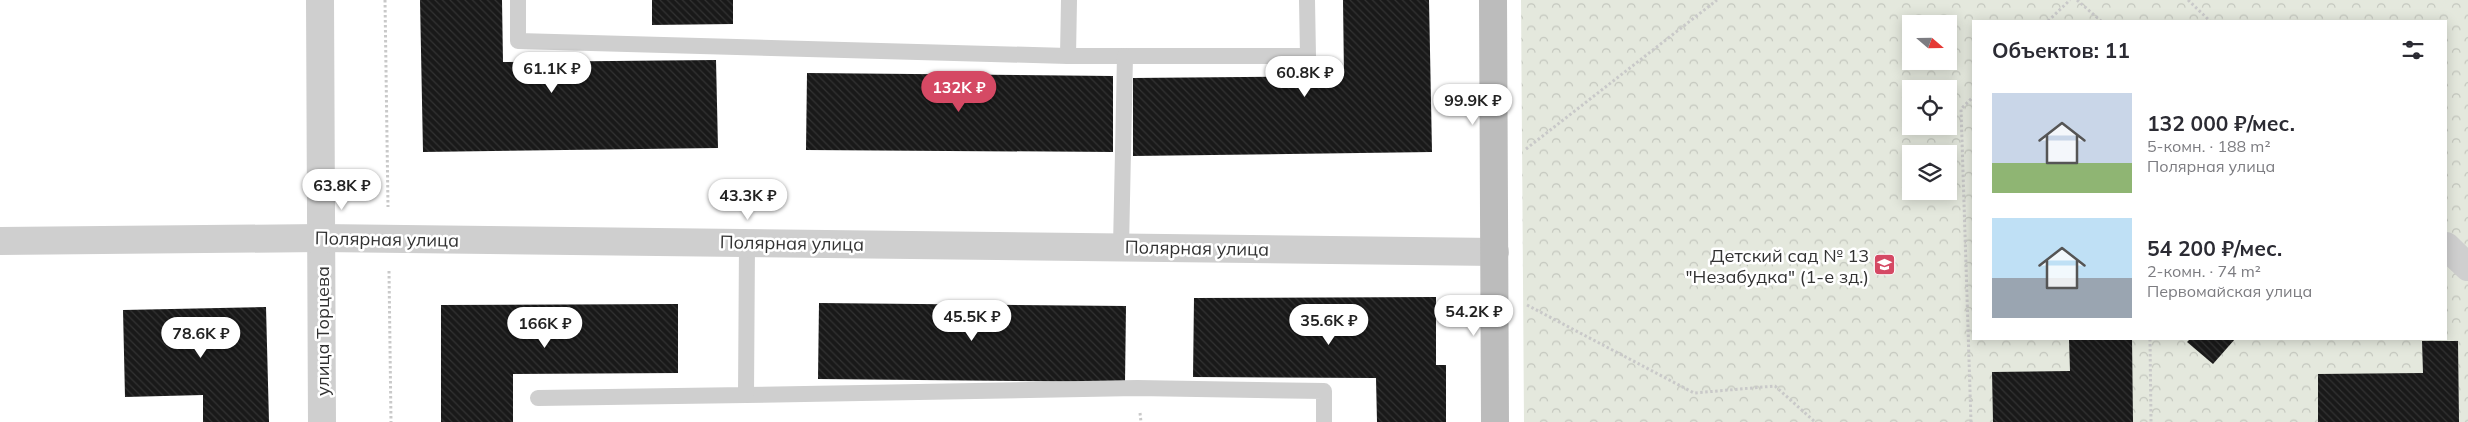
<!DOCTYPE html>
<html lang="ru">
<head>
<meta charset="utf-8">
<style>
	body { margin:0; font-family:Mulish,sans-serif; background:#f2f2f3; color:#2b2b33; height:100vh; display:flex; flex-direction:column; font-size:19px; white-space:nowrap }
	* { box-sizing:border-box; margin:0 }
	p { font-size:16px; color:#7c7c81 }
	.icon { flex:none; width:28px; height:28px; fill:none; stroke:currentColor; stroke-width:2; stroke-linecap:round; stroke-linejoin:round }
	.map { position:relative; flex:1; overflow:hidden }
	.side { position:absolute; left:1972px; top:20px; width:475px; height:320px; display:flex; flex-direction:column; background:#fff; border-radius:0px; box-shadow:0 2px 12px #0003 }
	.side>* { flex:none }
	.needle { width:32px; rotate:110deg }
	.tools { position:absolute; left:1902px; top:15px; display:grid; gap:10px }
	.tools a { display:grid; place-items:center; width:55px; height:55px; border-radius:0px; background:#fff; box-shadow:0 2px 12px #0003; font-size:25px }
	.price { position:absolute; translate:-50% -42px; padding:0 11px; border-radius:18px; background:#fff; color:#222; font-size:16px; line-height:32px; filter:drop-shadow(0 1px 2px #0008) }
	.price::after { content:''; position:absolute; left:50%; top:30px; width:15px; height:11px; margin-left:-8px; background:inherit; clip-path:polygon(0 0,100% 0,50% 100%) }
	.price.current { background:#d54964; color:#fff }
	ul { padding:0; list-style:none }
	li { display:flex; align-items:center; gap:15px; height:125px; padding:0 20px }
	li span { display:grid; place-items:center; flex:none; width:140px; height:100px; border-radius:0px; color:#555 }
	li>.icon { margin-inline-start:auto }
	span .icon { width:60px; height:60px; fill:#fffc; stroke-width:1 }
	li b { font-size:21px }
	h2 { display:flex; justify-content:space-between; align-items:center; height:60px; padding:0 20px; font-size:21px }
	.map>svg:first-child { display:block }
	.forest { fill:url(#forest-crowns); fill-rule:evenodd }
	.building { fill:url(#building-back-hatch) }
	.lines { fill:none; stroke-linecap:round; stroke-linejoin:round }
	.path { stroke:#c9c9c9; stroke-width:3; stroke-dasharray:2.5 2.5; stroke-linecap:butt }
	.lane { stroke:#cfcfcf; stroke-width:16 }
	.street { stroke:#cfcfcf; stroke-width:28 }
	.secondary { stroke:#bcbcbc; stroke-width:28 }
	.labels { text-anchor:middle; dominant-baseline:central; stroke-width:5; stroke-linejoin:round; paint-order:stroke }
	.street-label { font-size:18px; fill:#323232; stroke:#fff }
	.poi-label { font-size:18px; fill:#323232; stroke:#fff; text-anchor:end }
</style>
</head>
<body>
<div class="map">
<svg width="2468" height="422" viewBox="0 0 2468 422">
	<defs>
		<pattern id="forest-crowns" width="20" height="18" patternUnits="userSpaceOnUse" patternTransform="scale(1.25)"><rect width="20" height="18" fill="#e4e8dd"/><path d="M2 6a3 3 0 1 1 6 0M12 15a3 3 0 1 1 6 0" fill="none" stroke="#c4c7be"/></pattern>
		<pattern id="building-back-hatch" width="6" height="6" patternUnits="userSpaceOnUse" patternTransform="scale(1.25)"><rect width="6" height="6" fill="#191919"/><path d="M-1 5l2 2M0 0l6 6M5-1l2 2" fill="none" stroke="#323232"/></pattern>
	</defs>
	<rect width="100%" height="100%" fill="#fff"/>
	<path class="forest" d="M 1521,0 L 2468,0 L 2468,422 L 1524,422 ZM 1974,21 L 2446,21 L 2446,339 L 1974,339 ZM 1911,24 L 1949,24 L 1949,61 L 1911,61 ZM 1911,89 L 1949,89 L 1949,126 L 1911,126 ZM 1911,154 L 1949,154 L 1949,191 L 1911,191 Z"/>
	<g class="building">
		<polygon points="420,0 502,0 503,62 716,60 718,148 423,152"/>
		<polygon points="652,0 733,0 733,24 652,25"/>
		<polygon points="1343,0 1429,0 1432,152 1133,156 1133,78 1344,76"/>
		<polygon points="807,73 1113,76 1113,152 806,150"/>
		<polygon points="1436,297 1436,365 1446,365 1446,422 1377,422 1376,378 1193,377 1194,298"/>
		<polygon points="819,303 1126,306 1125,382 818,379"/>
		<polygon points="678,304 678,373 513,374 513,422 441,422 441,305"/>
		<polygon points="266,307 269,422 203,422 203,395 125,397 123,310"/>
		<polygon points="2069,339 2132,339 2133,422 1993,422 1992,372 2070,371"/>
		<polygon points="2190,339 2235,339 2213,364 2187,342"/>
		<polygon points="2422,341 2458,341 2459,422 2318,422 2318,374 2423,373"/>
	</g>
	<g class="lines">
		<g class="path">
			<polyline points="385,0 388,207"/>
			<polyline points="2077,0 2101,21"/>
			<polyline points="2188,0 2210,21"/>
			<polyline points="2048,21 2070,0"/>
			<polyline points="1526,149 1717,0"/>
			<polyline points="389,271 391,422"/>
			<polyline points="1527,305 1694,393 1775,386 1815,422"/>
			<polyline points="2150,339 2151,422"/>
			<polyline points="1140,413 1141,422"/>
			<polyline points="1971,422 1961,109 1974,96"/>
		</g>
		<g class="lane">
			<polyline points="518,0 518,41 1068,56"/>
			<polyline points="1069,0 1068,56 1308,56 1307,0"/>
			<polyline points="1121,247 1125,56"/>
			<polyline points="746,395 1137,388 1324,391 1324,422"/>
			<polyline points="538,398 746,395 747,243"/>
		</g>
		<g class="street">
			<polyline points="320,0 322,422"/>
			<polyline points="0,241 321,238 1495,252"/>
			<polyline points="2446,246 2468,267"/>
		</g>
		<polyline class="secondary" points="1493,0 1495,422"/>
	</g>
	<defs>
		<symbol id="school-square" viewBox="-11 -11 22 22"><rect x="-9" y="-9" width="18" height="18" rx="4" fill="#d54964" stroke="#fff"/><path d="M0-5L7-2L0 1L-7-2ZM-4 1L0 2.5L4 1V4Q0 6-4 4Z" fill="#fff"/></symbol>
	</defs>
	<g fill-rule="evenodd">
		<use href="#school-square" x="1872" y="252" width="25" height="25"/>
	</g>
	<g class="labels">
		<g class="street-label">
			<text transform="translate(387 239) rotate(1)">Полярная улица</text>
			<text transform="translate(792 243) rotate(1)">Полярная улица</text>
			<text transform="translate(1197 248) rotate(1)">Полярная улица</text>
			<text transform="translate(322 331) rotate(-90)">улица Торцева</text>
		</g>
		<g class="poi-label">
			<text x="1869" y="255">Детский сад № 13<tspan x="1869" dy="21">"Незабудка" (1-е зд.)</tspan></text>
		</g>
	</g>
</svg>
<div class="tools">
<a><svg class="needle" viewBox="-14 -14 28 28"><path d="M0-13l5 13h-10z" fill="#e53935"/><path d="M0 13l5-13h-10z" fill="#7c7c81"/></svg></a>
<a><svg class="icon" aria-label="locate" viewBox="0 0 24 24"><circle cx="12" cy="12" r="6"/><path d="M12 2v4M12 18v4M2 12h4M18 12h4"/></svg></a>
<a><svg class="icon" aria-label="layers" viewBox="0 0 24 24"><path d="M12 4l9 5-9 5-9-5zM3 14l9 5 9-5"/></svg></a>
</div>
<b class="price" style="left:552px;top:94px">61.1K ₽</b>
<b class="price" style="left:1305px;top:98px">60.8K ₽</b>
<b class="price current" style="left:959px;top:113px">132K ₽</b>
<b class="price" style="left:1473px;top:126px">99.9K ₽</b>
<b class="price" style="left:342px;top:211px">63.8K ₽</b>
<b class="price" style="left:748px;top:221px">43.3K ₽</b>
<b class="price" style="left:1474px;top:337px">54.2K ₽</b>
<b class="price" style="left:972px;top:342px">45.5K ₽</b>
<b class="price" style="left:1329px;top:346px">35.6K ₽</b>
<b class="price" style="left:545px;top:349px">166K ₽</b>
<b class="price" style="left:201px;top:359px">78.6K ₽</b>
<section class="side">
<h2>Объектов: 11<svg class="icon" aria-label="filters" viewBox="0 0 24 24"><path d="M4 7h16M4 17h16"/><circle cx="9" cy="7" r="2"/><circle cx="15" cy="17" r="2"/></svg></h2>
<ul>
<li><span style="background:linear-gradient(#c9d6e8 70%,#8fb573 0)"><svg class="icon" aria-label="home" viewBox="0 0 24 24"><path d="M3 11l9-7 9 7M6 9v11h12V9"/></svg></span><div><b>132 000 ₽/мес.</b><p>5-комн. · 188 m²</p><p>Полярная улица</p></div></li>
<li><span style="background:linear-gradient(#bfe0f5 60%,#9aa5b1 0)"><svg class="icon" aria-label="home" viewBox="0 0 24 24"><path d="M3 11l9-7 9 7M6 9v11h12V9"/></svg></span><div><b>54 200 ₽/мес.</b><p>2-комн. · 74 m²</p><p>Первомайская улица</p></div></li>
</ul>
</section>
</div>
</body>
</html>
